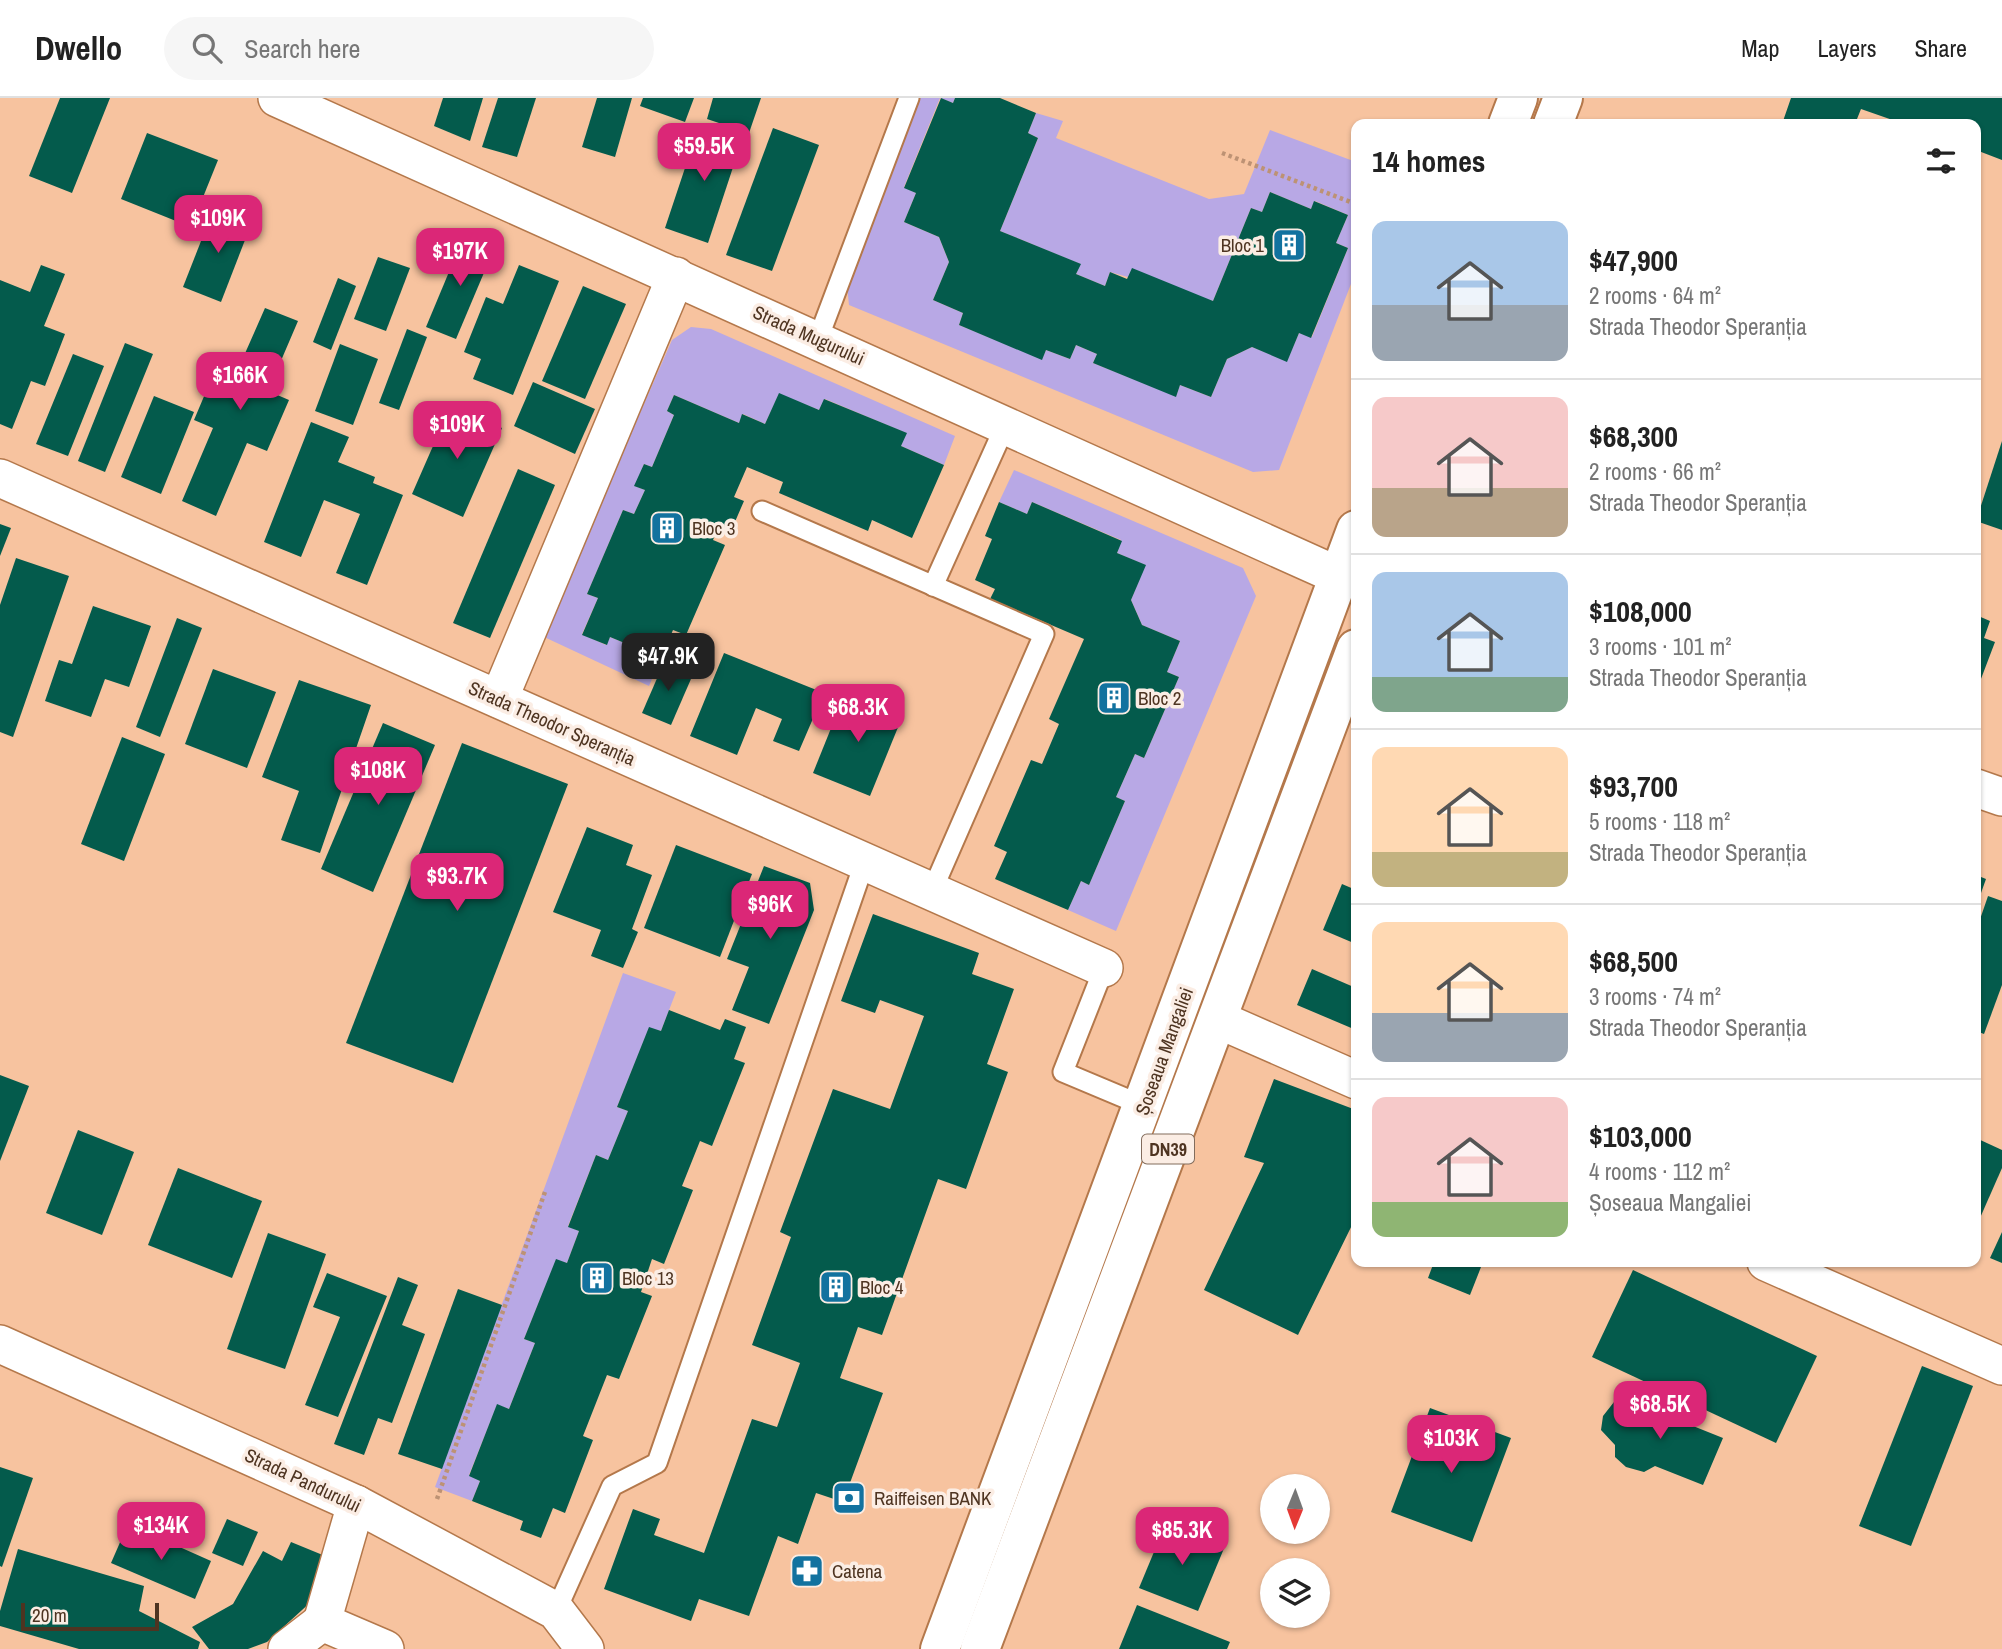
<!DOCTYPE html>
<html lang="en">
<head>
<meta charset="utf-8">
<style>
	body { margin:0; font-family:"Archivo Narrow",sans-serif; background:#f6f6f6; color:#222; height:100vh; display:flex; flex-direction:column; font-size:26px; white-space:nowrap }
	* { box-sizing:border-box; margin:0 }
	p { font-size:23px; color:#767676 }
	.icon { flex:none; width:38px; height:38px; fill:none; stroke:currentColor; stroke-width:2; stroke-linecap:round; stroke-linejoin:round }
	.map { position:relative; flex:1; overflow:hidden }
	.side { position:absolute; left:1351px; top:21px; width:630px; height:1148px; display:flex; flex-direction:column; background:#fff; border-radius:14px; box-shadow:0 2px 5px #0004 }
	.side>* { flex:none }
	.needle { width:46px; rotate:181deg }
	.controls { position:absolute; left:1260px; top:1376px; display:grid; gap:14px }
	.controls a { display:grid; place-items:center; width:70px; height:70px; border-radius:50%; background:#fff; box-shadow:0 2px 5px #0004; font-size:35px }
	.scale { position:absolute; left:21px; bottom:18px; width:138px; box-sizing:border-box; padding-left:7px; border:4px solid #4e3421; border-top:0; font-size:19px; line-height:24px; white-space:nowrap; color:#4e3421; -webkit-text-stroke:5px #fbede4; paint-order:stroke }
	.price { position:absolute; translate:-50% -60px; padding:0 16px; border-radius:14px; background:#db2777; color:#fff; font-size:23px; line-height:46px; filter:drop-shadow(0 2px 4px #0008) }
	.price::after { content:''; position:absolute; left:50%; top:42px; width:21px; height:16px; margin-left:-10px; background:inherit; clip-path:polygon(0 0,100% 0,50% 100%) }
	.price.selected { background:#222; color:#fff }
	ul { padding:0; list-style:none }
	li { display:flex; align-items:center; gap:21px; height:175px; padding:0 21px }
	li+li { border-top:2px solid #e0e0e0 }
	li span { display:grid; place-items:center; flex:none; width:196px; height:140px; border-radius:14px; color:#555 }
	li>.icon { margin-inline-start:auto }
	span .icon { width:84px; height:84px; fill:#fffc; stroke-width:1 }
	li b { font-size:30px }
	h2 { display:flex; justify-content:space-between; align-items:center; height:84px; padding:0 21px; font-size:30px }
	header { display:flex; align-items:center; gap:42px; box-sizing:border-box; height:98px; padding:0 35px; background:#fff; border-bottom:2px solid #e0e0e0 }
	header strong { font-size:33px }
	nav { display:flex; gap:38px; margin-inline-start:auto; font-size:24px }
	.search { width:490px; height:63px; background:#f6f6f6; display:flex; align-items:center; gap:18px; box-sizing:border-box; padding:0 24px; border-radius:38px; color:#767676; font-size:26px }
	.map>svg:first-child { display:block }
	.green { fill:#b8a8e5 }
	.building { fill:#045b4c }
	.lines { fill:none; stroke-linecap:round; stroke-linejoin:round }
	.service-casing { stroke:#b4784b; stroke-width:23 }
	.minor-casing { stroke:#b4784b; stroke-width:40 }
	.primary-casing { stroke:#b4784b; stroke-width:42 }
	.path { stroke:#bd9274; stroke-width:4.5; stroke-dasharray:3.5 3.5; stroke-linecap:butt }
	.service { stroke:#fff; stroke-width:19 }
	.minor { stroke:#fff; stroke-width:37 }
	.primary { stroke:#fff; stroke-width:38 }
	.labels { text-anchor:middle; dominant-baseline:central; stroke-width:7; stroke-linejoin:round; paint-order:stroke }
	.shield { fill:#fbede4; stroke:#826c5c; stroke-width:2 }
	.shield-label { font-size:18px; font-weight:bold; fill:#4e3421 }
	.poi-label { font-size:19px; fill:#4e3421; stroke:#fbede4; text-anchor:start }
	.street-label { font-size:19px; fill:#4e3421; stroke:#fbede4 }
</style>
</head>
<body>
<header>
<strong>Dwello</strong>
<div class="search"><svg class="icon" aria-label="search" viewBox="0 0 24 24"><circle cx="10" cy="10" r="6"/><path d="M15 15l6 6"/></svg>Search here</div>
<nav><a>Map</a><a>Layers</a><a>Share</a></nav>
</header>
<div class="map">
<svg width="2002" height="1551" viewBox="0 0 2002 1551">
	<rect width="100%" height="100%" fill="#f7c39f"/>
	<g class="green">
		<polygon points="920,0 955,0 953,5 940,0 904,89 916,95 904,124 939,139 949,164 933,202 963,215 959,227 1042,261 1046,252 1070,261 1076,247 1097,256 1093,265 1176,298 1180,287 1211,299 1227,261 1252,249 1287,263 1299,235 1312,239 1348,150 1336,145 1348,117 1315,103 1311,111 1270,94 1262,114 1251,110 1213,203 1110,174 1105,188 1076,176 1080,166 1000,133 1038,40 1028,35 1036,15 1063,23 1056,40 1209,101 1244,96 1270,32 1356,64 1356,173 1279,372 1253,374 849,207 847,188"/>
		<polygon points="691,229 711,231 955,338 944,367 901,348 906,335 825,301 819,312 779,296 765,326 743,316 739,325 674,297 667,313 674,317 652,369 644,366 635,388 645,392 634,416 623,412 587,496 598,500 582,536 606,547 610,539 661,560 649,588 542,538 672,242"/>
		<polygon points="1014,372 1243,470 1256,498 1116,833 1068,812 1081,783 1089,787 1125,703 1116,699 1135,656 1144,660 1179,579 1167,574 1180,543 1142,527 1131,502 1145,467 1117,455 1121,442 1032,404 1027,416 999,404"/>
		<polygon points="623,875 676,894 661,933 649,930 617,1009 628,1013 608,1062 596,1057 568,1128 579,1133 567,1165 556,1162 524,1241 535,1245 509,1311 497,1307 469,1377 480,1383 472,1403 435,1389"/>
	</g>
	<g class="building">
		<polygon points="60,0 110,0 72,95 29,78"/>
		<polygon points="443,0 483,0 470,43 434,28"/>
		<polygon points="498,0 536,0 517,59 482,49"/>
		<polygon points="597,0 632,0 615,59 582,49"/>
		<polygon points="643,0 694,0 685,24 640,8"/>
		<polygon points="713,0 761,0 749,35 707,21"/>
		<polygon points="941,0 953,5 955,0 1000,0 1036,15 1028,35 1038,40 1000,133 1081,166 1076,176 1105,188 1110,174 1127,181 1132,170 1213,203 1251,110 1262,114 1270,94 1311,111 1314,103 1348,117 1336,145 1348,150 1311,240 1299,235 1287,264 1252,249 1227,261 1211,299 1180,287 1176,299 1093,265 1097,256 1076,247 1070,261 1046,252 1042,262 959,227 963,215 933,202 949,164 939,139 904,124 916,95 904,90"/>
		<polygon points="1791,0 2002,0 2002,62 1976,52 1976,26 1904,26 1861,11 1855,26 1782,26"/>
		<polygon points="700,25 743,39 708,145 665,130"/>
		<polygon points="773,30 819,47 772,173 726,157"/>
		<polygon points="147,35 218,62 191,129 121,101"/>
		<polygon points="214,110 252,124 221,204 183,189"/>
		<polygon points="464,138 494,151 456,241 426,229"/>
		<polygon points="378,159 410,170 386,233 354,221"/>
		<polygon points="41,167 65,176 44,228 65,236 45,288 31,283 12,331 0,326 0,182 30,194"/>
		<polygon points="519,167 559,183 513,297 473,281 481,261 464,254 486,199 503,206"/>
		<polygon points="338,180 356,188 331,252 313,244"/>
		<polygon points="583,188 626,206 585,301 542,283"/>
		<polygon points="265,210 298,223 268,293 289,302 267,353 247,345 216,418 182,403 213,330 194,322 216,270 235,278"/>
		<polygon points="407,231 427,239 399,312 379,305"/>
		<polygon points="125,245 153,256 105,374 78,363"/>
		<polygon points="340,246 378,261 353,327 315,313"/>
		<polygon points="73,256 104,268 68,358 36,346"/>
		<polygon points="533,284 595,311 575,356 514,328"/>
		<polygon points="779,295 819,312 824,301 907,335 901,348 944,367 912,440 872,422 868,433 779,395 783,384 747,369 734,399 744,403 731,433 719,428 713,442 725,447 686,537 673,532 661,560 610,539 607,547 582,537 598,500 587,496 623,412 634,416 645,392 634,388 644,366 652,369 674,317 667,313 674,297 739,325 742,316 765,326"/>
		<polygon points="154,298 194,314 161,396 121,379"/>
		<polygon points="451,307 502,330 463,419 412,396"/>
		<polygon points="311,324 349,339 338,364 375,379 373,385 403,397 367,487 336,475 360,416 324,402 301,459 264,444"/>
		<polygon points="2002,343 2002,432 1976,423"/>
		<polygon points="518,371 555,387 490,540 453,525"/>
		<polygon points="999,404 1027,416 1032,404 1122,443 1117,455 1146,467 1131,502 1142,527 1180,543 1167,574 1179,579 1144,660 1135,656 1116,699 1125,703 1089,787 1081,783 1068,812 995,781 1007,754 994,748 1031,662 1042,666 1059,626 1049,621 1084,541 990,501 995,491 975,482 992,441 985,438"/>
		<polygon points="0,426 11,430 0,458"/>
		<polygon points="16,460 69,478 13,639 0,634 0,507"/>
		<polygon points="93,508 151,528 129,589 105,581 91,619 45,603 59,562 72,566"/>
		<polygon points="1976,517 1990,523 1984,540 1995,544 1976,594"/>
		<polygon points="177,520 202,530 160,639 136,629"/>
		<polygon points="724,555 824,595 799,653 773,643 782,621 756,610 737,657 690,638"/>
		<polygon points="665,562 694,574 671,627 642,615"/>
		<polygon points="213,571 276,594 247,670 185,646"/>
		<polygon points="299,582 371,607 320,755 281,742 299,693 262,679"/>
		<polygon points="846,593 903,617 870,698 813,675"/>
		<polygon points="383,625 435,647 373,794 321,771"/>
		<polygon points="122,639 165,656 124,763 81,746"/>
		<polygon points="462,645 568,686 453,985 346,945"/>
		<polygon points="587,729 633,747 626,767 652,777 632,831 638,834 623,870 591,858 601,832 553,814"/>
		<polygon points="676,747 752,776 720,859 644,830"/>
		<polygon points="764,768 810,785 814,812 769,926 732,912 749,869 727,861"/>
		<polygon points="1976,777 1986,781 1976,809"/>
		<polygon points="1342,786 1356,792 1356,846 1323,832"/>
		<polygon points="1988,798 2002,803 2002,887 1984,936 1976,933 1976,833"/>
		<polygon points="873,816 979,855 972,876 1014,891 987,966 1008,974 966,1091 938,1081 882,1237 858,1229 840,1280 883,1295 843,1404 816,1395 798,1446 778,1438 749,1518 699,1501 691,1523 604,1491 633,1411 660,1421 654,1437 704,1455 752,1321 777,1329 800,1265 752,1247 791,1139 780,1134 833,991 890,1011 924,918 880,902 875,915 841,903"/>
		<polygon points="1312,871 1356,890 1356,932 1297,907"/>
		<polygon points="669,912 720,932 725,921 746,929 734,961 745,965 712,1048 700,1043 682,1088 693,1092 664,1166 652,1161 641,1194 652,1198 619,1281 607,1277 583,1338 593,1342 565,1415 553,1410 541,1440 520,1432 523,1423 472,1403 480,1383 469,1378 497,1306 509,1311 535,1245 524,1241 556,1161 567,1165 579,1133 568,1129 596,1057 608,1062 628,1013 617,1009 649,929 661,933"/>
		<polygon points="0,977 29,988 0,1063"/>
		<polygon points="1274,981 1356,1012 1356,1119 1298,1237 1204,1192 1264,1065 1244,1059"/>
		<polygon points="78,1032 134,1054 102,1137 46,1115"/>
		<polygon points="1976,1040 2002,1052 2002,1070 1976,1129"/>
		<polygon points="178,1070 262,1103 232,1180 148,1147"/>
		<polygon points="2002,1134 2002,1165 1990,1160"/>
		<polygon points="268,1135 326,1156 285,1271 227,1251"/>
		<polygon points="1434,1164 1483,1164 1470,1197 1428,1180"/>
		<polygon points="1633,1172 1817,1258 1776,1345 1592,1259"/>
		<polygon points="327,1175 387,1198 338,1319 305,1307 340,1219 313,1209"/>
		<polygon points="398,1179 418,1187 402,1227 425,1236 392,1325 378,1320 364,1357 334,1346"/>
		<polygon points="458,1191 502,1207 442,1371 398,1356"/>
		<polygon points="1922,1268 1973,1288 1911,1448 1859,1428"/>
		<polygon points="1654,1303 1671,1310 1673,1320 1723,1340 1703,1387 1655,1368 1644,1374 1626,1369 1615,1359 1615,1347 1601,1332 1603,1318 1614,1304 1636,1308"/>
		<polygon points="1430,1310 1511,1340 1472,1444 1391,1414"/>
		<polygon points="0,1369 33,1380 2,1469 0,1468"/>
		<polygon points="227,1421 258,1434 243,1468 212,1455"/>
		<polygon points="1166,1425 1225,1448 1198,1513 1139,1490"/>
		<polygon points="128,1426 211,1463 195,1501 111,1465"/>
		<polygon points="291,1444 330,1460 313,1502 267,1544 248,1551 209,1551 192,1529 233,1506 263,1453 282,1463"/>
		<polygon points="18,1451 144,1488 139,1513 200,1544 198,1551 79,1551 0,1528 0,1513"/>
		<polygon points="1137,1507 1230,1544 1227,1551 1119,1551"/>
	</g>
	<g class="lines">
		<defs>
			<g id="service">
				<polyline points="818,241 909,0"/>
				<polyline points="762,413 1044,536 932,793"/>
				<polyline points="933,488 1006,326"/>
				<polyline points="1104,870 1063,974 1144,1008"/>
				<polyline points="556,1513 612,1388 657,1365 865,763"/>
			</g>
			<g id="minor">
				<polyline points="277,0 1339,478"/>
				<polyline points="0,380 1104,870"/>
				<polyline points="499,601 676,178"/>
				<polyline points="1976,690 2002,699"/>
				<polyline points="1217,921 1356,982"/>
				<polyline points="1766,1164 2002,1268"/>
				<polyline points="0,1246 356,1406 556,1513 585,1551"/>
				<polyline points="322,1524 356,1406"/>
				<polyline points="287,1551 322,1524 385,1551"/>
			</g>
			<g id="primary">
				<polyline points="1508,26 1518,0"/>
				<polyline points="1553,26 1563,0"/>
				<polyline points="940,1551 1356,432"/>
				<polyline points="980,1551 1356,551"/>
			</g>
		</defs>
		<use href="#service" class="service-casing"/>
		<use href="#minor" class="minor-casing"/>
		<use href="#primary" class="primary-casing"/>
		<g class="path">
			<polyline points="1222,55 1356,106"/>
			<polyline points="437,1401 546,1091"/>
		</g>
		<use href="#service" class="service"/>
		<use href="#minor" class="minor"/>
		<use href="#primary" class="primary"/>
	</g>
	<defs>
		<symbol id="building-square" viewBox="-11 -11 22 22"><rect x="-9" y="-9" width="18" height="18" rx="4" fill="#12729f" stroke="#fbede4"/><path d="M-4-6H4V6H1V3H-1V6H-4ZM-2.5-4.3h1.7v1.8h-1.7ZM.8-4.3h1.7v1.8H.8ZM-2.5-1h1.7V.8h-1.7ZM.8-1h1.7V.8H.8Z" fill="#fff"/></symbol>
		<symbol id="bank-square" viewBox="-11 -11 22 22"><rect x="-9" y="-9" width="18" height="18" rx="4" fill="#12729f" stroke="#fbede4"/><path d="M-6-4H6V4H-6ZM0-2.3a2.3 2.3 0 1 0 0 4.6a2.3 2.3 0 1 0 0-4.6Z" fill="#fff"/></symbol>
		<symbol id="pharmacy-square" viewBox="-11 -11 22 22"><rect x="-9" y="-9" width="18" height="18" rx="4" fill="#12729f" stroke="#fbede4"/><path d="M-2-6h4v4h4v4h-4v4h-4v-4h-4v-4h4Z" fill="#fff"/></symbol>
	</defs>
	<g fill-rule="evenodd">
		<use href="#building-square" x="1270" y="128" width="38" height="38"/>
		<use href="#building-square" x="648" y="411" width="38" height="38"/>
		<use href="#building-square" x="1095" y="581" width="38" height="38"/>
		<use href="#building-square" x="578" y="1161" width="38" height="38"/>
		<use href="#building-square" x="817" y="1170" width="38" height="38"/>
		<use href="#bank-square" x="830" y="1381" width="38" height="38"/>
		<use href="#pharmacy-square" x="788" y="1454" width="38" height="38"/>
	</g>
	<g class="labels">
		<rect class="shield" x="1142" y="1036.5" width="52" height="29" rx="5"/>
		<g class="shield-label">
			<text x="1168" y="1051">DN39</text>
		</g>
		<g class="poi-label">
			<text x="1264" y="147" text-anchor="end">Bloc 1</text>
			<text x="692" y="430">Bloc 3</text>
			<text x="1138" y="600">Bloc 2</text>
			<text x="622" y="1180">Bloc 13</text>
			<text x="860" y="1189">Bloc 4</text>
			<text x="874" y="1400">Raiffeisen BANK</text>
			<text x="832" y="1473">Catena</text>
		</g>
		<g class="street-label">
			<text transform="translate(809 237) rotate(24)">Strada Mugurului</text>
			<text transform="translate(552 625) rotate(24)">Strada Theodor Speranția</text>
			<text transform="translate(1164 953) rotate(-70)">Șoseaua Mangaliei</text>
			<text transform="translate(303 1382) rotate(25)">Strada Pandurului</text>
		</g>
	</g>
</svg>
<div class="controls">
<a><svg class="needle" viewBox="-14 -14 28 28"><path d="M0-13l5 13h-10z" fill="#e53935"/><path d="M0 13l5-13h-10z" fill="#767676"/></svg></a>
<a><svg class="icon" aria-label="layers" viewBox="0 0 24 24"><path d="M12 4l9 5-9 5-9-5zM3 14l9 5 9-5"/></svg></a>
</div>
<div class="scale">20 m</div>
<b class="price" style="left:704px;top:85px">$59.5K</b>
<b class="price" style="left:218px;top:157px">$109K</b>
<b class="price" style="left:460px;top:190px">$197K</b>
<b class="price" style="left:240px;top:314px">$166K</b>
<b class="price" style="left:457px;top:363px">$109K</b>
<b class="price selected" style="left:668px;top:595px">$47.9K</b>
<b class="price" style="left:858px;top:646px">$68.3K</b>
<b class="price" style="left:378px;top:709px">$108K</b>
<b class="price" style="left:457px;top:815px">$93.7K</b>
<b class="price" style="left:770px;top:843px">$96K</b>
<b class="price" style="left:1660px;top:1343px">$68.5K</b>
<b class="price" style="left:1451px;top:1377px">$103K</b>
<b class="price" style="left:161px;top:1464px">$134K</b>
<b class="price" style="left:1182px;top:1469px">$85.3K</b>
<section class="side">
<h2>14 homes<svg class="icon" aria-label="filters" viewBox="0 0 24 24"><path d="M4 7h16M4 17h16"/><circle cx="9" cy="7" r="2"/><circle cx="15" cy="17" r="2"/></svg></h2>
<ul>
<li><span style="background:linear-gradient(#a9c7e8 60%,#9aa5b1 0)"><svg class="icon" aria-label="home" viewBox="0 0 24 24"><path d="M3 11l9-7 9 7M6 9v11h12V9"/></svg></span><div><b>$47,900</b><p>2 rooms · 64 m²</p><p>Strada Theodor Speranția</p></div></li>
<li><span style="background:linear-gradient(#f6c9c9 65%,#b9a48a 0)"><svg class="icon" aria-label="home" viewBox="0 0 24 24"><path d="M3 11l9-7 9 7M6 9v11h12V9"/></svg></span><div><b>$68,300</b><p>2 rooms · 66 m²</p><p>Strada Theodor Speranția</p></div></li>
<li><span style="background:linear-gradient(#a9c7e8 75%,#7fa58c 0)"><svg class="icon" aria-label="home" viewBox="0 0 24 24"><path d="M3 11l9-7 9 7M6 9v11h12V9"/></svg></span><div><b>$108,000</b><p>3 rooms · 101 m²</p><p>Strada Theodor Speranția</p></div></li>
<li><span style="background:linear-gradient(#ffd9b3 75%,#c2b280 0)"><svg class="icon" aria-label="home" viewBox="0 0 24 24"><path d="M3 11l9-7 9 7M6 9v11h12V9"/></svg></span><div><b>$93,700</b><p>5 rooms · 118 m²</p><p>Strada Theodor Speranția</p></div></li>
<li><span style="background:linear-gradient(#ffd9b3 65%,#9aa5b1 0)"><svg class="icon" aria-label="home" viewBox="0 0 24 24"><path d="M3 11l9-7 9 7M6 9v11h12V9"/></svg></span><div><b>$68,500</b><p>3 rooms · 74 m²</p><p>Strada Theodor Speranția</p></div></li>
<li><span style="background:linear-gradient(#f6c9c9 75%,#8fb573 0)"><svg class="icon" aria-label="home" viewBox="0 0 24 24"><path d="M3 11l9-7 9 7M6 9v11h12V9"/></svg></span><div><b>$103,000</b><p>4 rooms · 112 m²</p><p>Șoseaua Mangaliei</p></div></li>
</ul>
</section>
</div>
</body>
</html>
